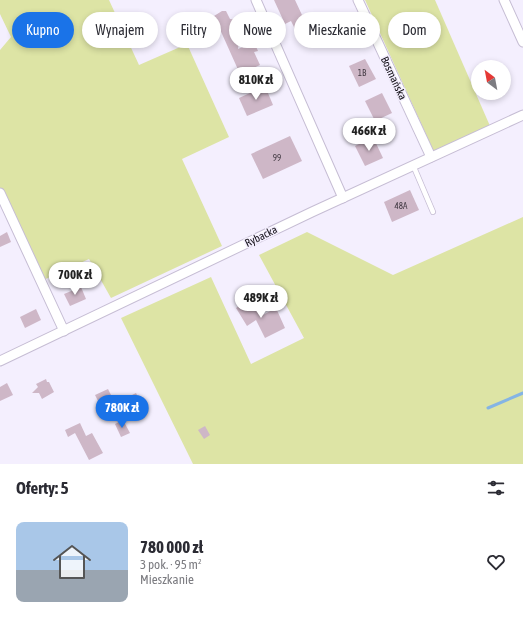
<!DOCTYPE html>
<html lang="pl">
<head>
<meta charset="utf-8">
<style>
	body { margin:0; font-family:"Asap Condensed",sans-serif; background:#f2f2f3; color:#2b2b33; height:100vh; display:flex; flex-direction:column; font-size:15px; white-space:nowrap }
	* { box-sizing:border-box; margin:0 }
	p { font-size:13px; color:#7c7c81 }
	.icon { flex:none; width:22px; height:22px; fill:none; stroke:currentColor; stroke-width:2; stroke-linecap:round; stroke-linejoin:round }
	.map { position:relative; height:464px; overflow:hidden }
	.panel { display:flex; flex-direction:column; background:#fff; flex:1 }
	.panel>* { flex:none }
	.hud { position:absolute; left:12px; top:12px; width:499px; height:36px; display:flex; gap:8px }
	.needle { width:26px; rotate:328deg }
	.fabs { position:absolute; left:471px; top:60px; display:grid; gap:8px }
	.fabs a { display:grid; place-items:center; width:40px; height:40px; border-radius:50%; background:#fff; box-shadow:0 2px 6px #0003; font-size:20px }
	.price { position:absolute; translate:-50% -34px; padding:0 9px; border-radius:14px; background:#fff; color:#222; font-size:13px; line-height:26px; filter:drop-shadow(0 1px 2px #0008) }
	.price::after { content:''; position:absolute; left:50%; top:24px; width:12px; height:9px; margin-left:-6px; background:inherit; clip-path:polygon(0 0,100% 0,50% 100%) }
	.price.active { background:#1a73e8; color:#fff }
	ul { padding:0; list-style:none }
	li { display:flex; align-items:center; gap:12px; height:100px; padding:0 16px }
	li span { display:grid; place-items:center; flex:none; width:112px; height:80px; border-radius:8px; color:#555 }
	li>.icon { margin-inline-start:auto }
	span .icon { width:48px; height:48px; fill:#fffc; stroke-width:1 }
	li b { font-size:17px }
	h2 { display:flex; justify-content:space-between; align-items:center; height:48px; padding:0 16px; font-size:17px }
	.tag { padding:0 14px; border-radius:18px; background:#fff; box-shadow:0 2px 6px #0003; font-size:14px; line-height:36px }
	.tag.active { background:#1a73e8; color:#fff }
	.map>svg:first-child { display:block }
	.green { fill:#dde4a5 }
	.lines { fill:none; stroke-linecap:round; stroke-linejoin:round }
	.stream { stroke:#84b4e4; stroke-width:3 }
	.building { fill:#ceb7c7 }
	.lane-casing { stroke:#c6bdd4; stroke-width:6 }
	.street-casing { stroke:#c6bdd4; stroke-width:11 }
	.lane { stroke:#fff; stroke-width:4.5 }
	.street { stroke:#fff; stroke-width:9 }
	.labels { text-anchor:middle; dominant-baseline:central; stroke-width:3; stroke-linejoin:round; paint-order:stroke }
	.number-label { font-size:9px; fill:#413942 }
	.street-label { font-size:11px; fill:#120f16; stroke:#f4effe }
</style>
</head>
<body>
<div class="map">
<svg width="523" height="464" viewBox="0 0 523 464">
	<rect width="100%" height="100%" fill="#f4effe"/>
	<g class="green">
		<polygon points="0,0 109,0 139,65 187,44 229,137 182,159 222,246 111,298 89,259 37,283 0,203 0,50 11,37 0,14"/>
		<polygon points="365,0 435,0 490,126 434,152"/>
		<polygon points="523,217 523,464 193,464 121,318 211,277 251,364 304,338 259,255 307,232 393,275"/>
	</g>
	<g class="lines">
		<polyline class="stream" points="488,408 523,393"/>
	</g>
	<g class="building">
		<polygon points="274,0 295,0 302,15 305,14 309,22 295,29 291,21 285,24"/>
		<polygon points="222,11 226,11 230,19 241,20 238,49 254,42 258,51 254,52 260,65 240,74 214,16"/>
		<polygon points="351,22 353,26 355,26 362,42 351,46 348,39 346,40 342,31 344,30 342,26"/>
		<polygon points="365,59 376,79 359,87 349,66"/>
		<polygon points="265,86 273,105 247,116 239,98"/>
		<polygon points="382,93 392,113 375,121 365,101"/>
		<polygon points="290,136 302,161 263,179 251,154"/>
		<polygon points="373,137 383,158 365,166 355,146"/>
		<polygon points="410,190 419,210 392,222 384,202"/>
		<polygon points="7,232 11,242 0,247 0,236"/>
		<polygon points="81,287 86,299 70,306 64,294"/>
		<polygon points="250,299 261,316 276,308 285,328 265,338 256,320 247,326 236,308"/>
		<polygon points="36,309 41,320 25,328 20,317"/>
		<polygon points="46,379 47,382 49,382 54,392 42,399 39,393 32,393 38,387 36,384"/>
		<polygon points="7,383 13,395 0,401 0,387"/>
		<polygon points="108,389 113,399 100,405 95,395"/>
		<polygon points="136,393 145,411 133,417 124,399"/>
		<polygon points="123,420 130,433 121,437 115,424"/>
		<polygon points="80,423 86,436 92,433 103,453 89,460 75,433 68,437 65,430"/>
		<polygon points="205,426 210,435 204,439 198,430"/>
	</g>
	<g class="lines">
		<defs>
			<polyline id="lane" points="413,165 433,212"/>
			<g id="street">
				<polyline points="256,0 343,198"/>
				<polyline points="358,0 431,157"/>
				<polyline points="504,0 523,42"/>
				<polyline points="0,193 64,331"/>
				<polyline points="0,361 312,212 523,115"/>
			</g>
		</defs>
		<use href="#lane" class="lane-casing"/>
		<use href="#street" class="street-casing"/>
		<use href="#lane" class="lane"/>
		<use href="#street" class="street"/>
	</g>
	<g class="labels">
		<g class="number-label">
			<text x="362" y="73">1B</text>
			<text x="277" y="158">99</text>
			<text x="401" y="206">48A</text>
		</g>
		<g class="street-label">
			<text transform="translate(394 78) rotate(65)">Bosmańska</text>
			<text transform="translate(261 236) rotate(-26)">Rybacka</text>
		</g>
	</g>
</svg>
<div class="fabs">
<a><svg class="needle" viewBox="-14 -14 28 28"><path d="M0-13l5 13h-10z" fill="#e53935"/><path d="M0 13l5-13h-10z" fill="#7c7c81"/></svg></a>
</div>
<b class="price" style="left:256px;top:101px">810K zł</b>
<b class="price" style="left:369px;top:152px">466K zł</b>
<b class="price" style="left:75px;top:296px">700K zł</b>
<b class="price" style="left:261px;top:319px">489K zł</b>
<b class="price active" style="left:122px;top:429px">780K zł</b>
<div class="hud">
<a class="tag active">Kupno</a>
<a class="tag">Wynajem</a>
<a class="tag">Filtry</a>
<a class="tag">Nowe</a>
<a class="tag">Mieszkanie</a>
<a class="tag">Dom</a>
</div>
</div>
<section class="panel">
<h2>Oferty: 5<svg class="icon" aria-label="filters" viewBox="0 0 24 24"><path d="M4 7h16M4 17h16"/><circle cx="9" cy="7" r="2"/><circle cx="15" cy="17" r="2"/></svg></h2>
<ul>
<li><span style="background:linear-gradient(#a9c7e8 60%,#9aa5b1 0)"><svg class="icon" aria-label="home" viewBox="0 0 24 24"><path d="M3 11l9-7 9 7M6 9v11h12V9"/></svg></span><div><b>780 000 zł</b><p>3 pok. · 95 m²</p><p>Mieszkanie</p></div><svg class="icon" aria-label="heart" viewBox="0 0 24 24"><path d="M12 20l-8-8c-3-5 5-10 8-4 3-6 11-1 8 4z"/></svg></li>
</ul>
</section>
</body>
</html>
